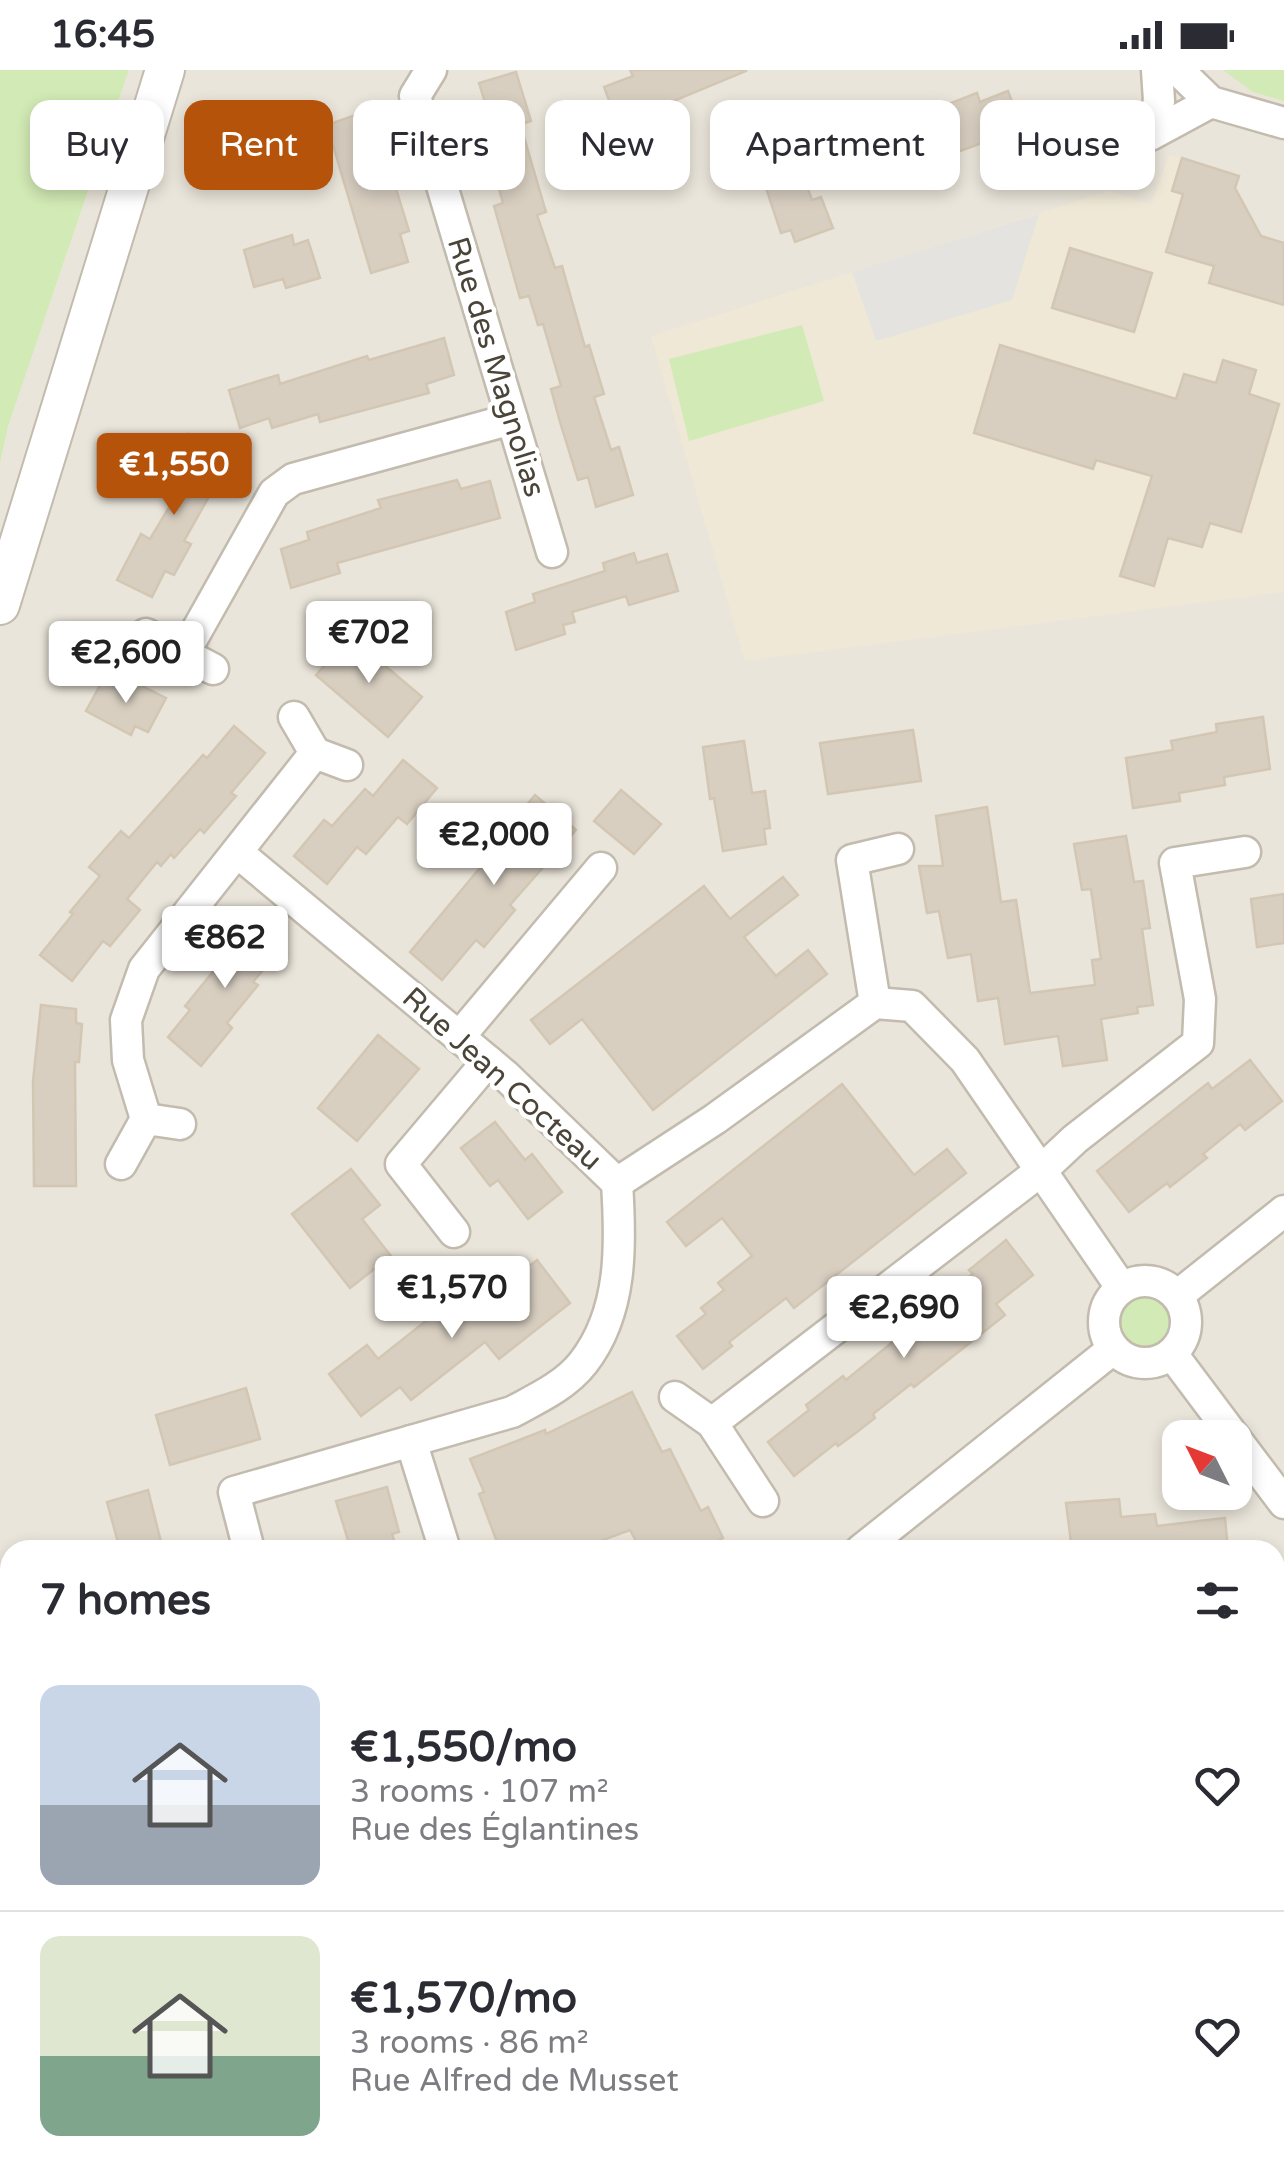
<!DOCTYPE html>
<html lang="en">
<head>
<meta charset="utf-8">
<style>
	body { margin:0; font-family:"Varela Round",sans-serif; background:#f7f7f7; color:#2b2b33; height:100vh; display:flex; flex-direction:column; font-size:38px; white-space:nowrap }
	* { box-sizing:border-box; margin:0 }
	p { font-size:32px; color:#7c7c81 }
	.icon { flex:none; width:55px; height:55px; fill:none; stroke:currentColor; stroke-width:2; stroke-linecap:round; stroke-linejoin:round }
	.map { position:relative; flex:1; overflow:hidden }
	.details { position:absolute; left:0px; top:1470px; width:1285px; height:640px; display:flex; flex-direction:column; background:#fff; border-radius:30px 30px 0 0; box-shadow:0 5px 15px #0003 }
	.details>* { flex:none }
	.guide { position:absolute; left:30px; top:30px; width:1225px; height:90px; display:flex; gap:20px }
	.needle { width:65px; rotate:312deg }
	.controls { position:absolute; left:1162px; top:1350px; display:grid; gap:20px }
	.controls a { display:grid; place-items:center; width:90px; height:90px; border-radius:20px; background:#fff; box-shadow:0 5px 15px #0003; font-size:50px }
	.price { position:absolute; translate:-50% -85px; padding:0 22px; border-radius:10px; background:#fff; color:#222; font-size:32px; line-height:65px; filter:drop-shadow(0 2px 5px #0008) }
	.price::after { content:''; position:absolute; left:50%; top:60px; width:30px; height:22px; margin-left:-15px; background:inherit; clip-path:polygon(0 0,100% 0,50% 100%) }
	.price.on { background:#b45309; color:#fff }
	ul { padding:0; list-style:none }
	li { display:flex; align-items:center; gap:30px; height:250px; padding:0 40px }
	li+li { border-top:2px solid #e1e1e2 }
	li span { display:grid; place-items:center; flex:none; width:280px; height:200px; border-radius:20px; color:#555 }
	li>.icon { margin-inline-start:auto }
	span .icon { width:120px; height:120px; fill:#fffc; stroke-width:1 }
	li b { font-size:42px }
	h2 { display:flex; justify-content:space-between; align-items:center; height:120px; padding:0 40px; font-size:42px }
	.tag { padding:0 35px; border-radius:20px; background:#fff; box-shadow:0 5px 15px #0003; font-size:35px; line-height:90px }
	.tag.on { background:#b45309; color:#fff }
	.status { display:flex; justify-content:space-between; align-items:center; height:70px; padding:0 50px; background:#fff; direction:ltr }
	.status svg { height:28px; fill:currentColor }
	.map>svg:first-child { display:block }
	.residential { fill:#eae5da; fill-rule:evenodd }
	.education { fill:#efe8d6 }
	.green { fill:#d2eab5 }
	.parking { fill:#e5e3e0 }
	.building { fill:#d8cfc1; stroke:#d3c7b4; stroke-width:2.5 }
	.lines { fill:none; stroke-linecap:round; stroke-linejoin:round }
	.minor-casing { stroke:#c2bbae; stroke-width:35 }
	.tertiary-casing { stroke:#c2bbae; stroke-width:42 }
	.minor { stroke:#fff; stroke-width:30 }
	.tertiary { stroke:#fff; stroke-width:38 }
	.labels { text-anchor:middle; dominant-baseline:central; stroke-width:9; stroke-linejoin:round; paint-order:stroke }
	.street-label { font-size:30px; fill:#4b4439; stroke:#fff }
</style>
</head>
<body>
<div class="status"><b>16:45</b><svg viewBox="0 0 49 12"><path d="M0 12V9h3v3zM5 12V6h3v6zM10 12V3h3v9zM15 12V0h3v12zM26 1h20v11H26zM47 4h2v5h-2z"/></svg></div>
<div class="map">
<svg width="1284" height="2110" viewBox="0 0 1284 2110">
	<rect width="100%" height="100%" fill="#f6f3ec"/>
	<path class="residential" d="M 129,0 L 1284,0 L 1284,2110 L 118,2110 L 107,2100 L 1275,2100 L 1275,1480 L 10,1480 L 10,1742 L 0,1722 L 0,394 L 8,357 ZM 1180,1368 L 1235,1368 L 1235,1422 L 1180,1422 Z"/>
	<polygon class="education" points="1169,85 1239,106 1235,118 1261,166 1284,173 1284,522 745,591 651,266 1109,121 1151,135"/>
	<g class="green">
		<polygon points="0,0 129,0 8,357 0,394"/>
		<polygon points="1223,0 1284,0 1284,31 1253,22"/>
		<polygon points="802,255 824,331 689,371 669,289"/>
		<circle cx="1145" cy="1252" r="24"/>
		<polygon points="0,1722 10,1742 10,2100 107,2100 118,2110 0,2110"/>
	</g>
	<polygon class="parking" points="1039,144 1012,230 876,271 852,202"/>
	<g class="building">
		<polygon points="630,0 746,0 746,1 618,54 604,17 633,6"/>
		<polygon points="516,2 531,51 522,54 524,67 546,142 537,145 555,198 562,196 585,277 589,275 604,324 594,327 611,380 619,377 633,425 596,437 588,407 578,410 560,352 551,319 561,316 543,254 538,255 529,226 520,228 494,136 503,133 478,45 488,42 479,13"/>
		<polygon points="1008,21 1022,58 944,87 946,92 886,114 873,78 901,67 898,58 948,40 946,35 977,23 980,32"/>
		<polygon points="364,42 373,72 381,70 409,161 400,164 408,192 371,203 327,55"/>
		<polygon points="1182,88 1239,106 1235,118 1261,166 1284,173 1284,235 1209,213 1214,196 1166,182 1183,124 1172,121"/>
		<polygon points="801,101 812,130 821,127 833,158 795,172 791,160 781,163 765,115"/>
		<polygon points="292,165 294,175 308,170 320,208 286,218 283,209 254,217 244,180"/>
		<polygon points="1070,178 1152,203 1134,262 1052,238"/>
		<polygon points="444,268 454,305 426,314 429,323 320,352 318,344 272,358 269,348 240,358 229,320 278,305 280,314 367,286 369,290"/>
		<polygon points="1000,275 1176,329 1184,304 1216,313 1223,290 1256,300 1249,324 1279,334 1241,462 1210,453 1202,477 1168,468 1154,516 1120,506 1152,406 1096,390 1093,399 974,363"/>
		<polygon points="188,364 222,383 208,409 216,414 184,471 191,474 174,505 165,501 152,527 117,510 141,464 150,469 174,429 166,425 172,413 164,408"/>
		<polygon points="457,410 461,419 490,411 500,448 337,493 340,503 291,518 281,479 309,470 307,462 381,438 378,430"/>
		<polygon points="634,483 637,493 667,484 678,521 629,535 626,526 572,542 575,552 563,555 565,564 516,580 506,542 535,532 533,524 605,501 603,493"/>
		<polygon points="350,566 422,627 388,667 316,605"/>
		<polygon points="105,606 132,620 136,613 166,628 148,662 135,656 131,665 86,641"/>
		<polygon points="1263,647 1270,699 1224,707 1225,715 1179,723 1180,731 1133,738 1126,688 1173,680 1171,671 1217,662 1216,654"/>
		<polygon points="234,656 265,683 231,723 236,726 204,763 200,759 174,788 171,784 161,796 157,792 127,829 140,840 110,876 103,871 72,911 40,885 73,844 70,842 100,806 89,797 121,761 129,768 203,685 207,688"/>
		<polygon points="913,660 921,711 828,724 820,673"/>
		<polygon points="744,671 752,723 765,721 770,758 764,759 766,774 723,781 714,728 710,729 703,677"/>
		<polygon points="403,690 437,718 407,754 398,747 366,784 357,777 327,814 294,786 324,750 332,756 365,719 373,726"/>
		<polygon points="621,720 661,754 634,784 594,751"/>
		<polygon points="535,725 576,760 510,835 515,840 484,877 476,870 442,910 410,882 498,776 495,774"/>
		<polygon points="987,737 1001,832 1016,830 1030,923 1095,915 1092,890 1101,889 1091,819 1082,820 1074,774 1126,766 1134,812 1143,811 1150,858 1142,859 1153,935 1137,937 1138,943 1101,949 1107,990 1063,996 1058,966 1005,974 998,928 978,931 971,884 948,888 939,841 927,843 919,796 943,796 936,746"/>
		<polygon points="783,807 798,825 744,867 776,906 808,880 827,904 653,1040 582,949 550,974 531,950 704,816 730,849"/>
		<polygon points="1284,824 1284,873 1257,877 1251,829"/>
		<polygon points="249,846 283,876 253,912 258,915 227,953 232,958 201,996 168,967 190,940 185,936 225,887 220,883"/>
		<polygon points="41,935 76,939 76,953 82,954 79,992 75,992 76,1116 34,1116 33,1011"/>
		<polygon points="378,965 419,999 357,1071 318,1038"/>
		<polygon points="1250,990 1282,1031 1245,1060 1240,1054 1203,1084 1207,1088 1170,1117 1167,1113 1129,1142 1097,1101 1208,1013 1212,1019"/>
		<polygon points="842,1014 914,1105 947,1079 966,1103 794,1238 786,1228 729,1272 732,1276 703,1299 677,1266 706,1244 701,1238 724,1220 718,1213 752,1186 722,1148 686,1176 667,1152"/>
		<polygon points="495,1052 525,1090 532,1084 562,1122 528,1149 498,1110 490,1116 461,1078"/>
		<polygon points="351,1099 380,1135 362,1149 391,1186 350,1218 292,1144"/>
		<polygon points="1006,1170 1033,1205 996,1234 1005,1245 914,1317 911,1314 873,1344 875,1348 857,1362 838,1376 836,1373 794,1406 768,1372 809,1340 806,1335 843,1306 846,1310 937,1236 934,1234 973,1204 969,1200"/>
		<polygon points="537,1190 570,1233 499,1289 485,1272 411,1330 400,1317 361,1346 329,1304 367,1275 378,1289 451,1231 465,1247"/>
		<polygon points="246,1318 260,1369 170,1395 156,1345"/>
		<polygon points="632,1322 662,1382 670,1379 701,1441 708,1437 723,1468 700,1480 641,1480 630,1460 576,1480 500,1480 479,1424 484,1422 470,1389 545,1360 546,1364"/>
		<polygon points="387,1417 399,1462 392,1464 397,1480 351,1480 336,1431"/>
		<polygon points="148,1420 163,1480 120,1480 107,1432"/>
		<polygon points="1119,1429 1121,1447 1155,1444 1157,1456 1225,1448 1228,1480 1072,1480 1066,1433"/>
	</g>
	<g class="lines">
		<defs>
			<g id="minor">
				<polyline points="431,0 415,26 552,482"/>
				<polyline points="1157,0 1159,31 1150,65 1211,32"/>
				<polyline points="1178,0 1211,32 1284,53"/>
				<polyline points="146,564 213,599"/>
				<polyline points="183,585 274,423 293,409 512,349"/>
				<polyline points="315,683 347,695"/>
				<polyline points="237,782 506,1006 617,1113 715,1049 875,933 912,936 965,990 1121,1217"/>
				<polyline points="875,933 852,790 898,779"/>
				<polyline points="459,967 601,798"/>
				<polyline points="146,1049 128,990 126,950 144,899 315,683 294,647"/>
				<polyline points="121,1094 146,1049 180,1054"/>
				<polyline points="454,1162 401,1094 488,991"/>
				<circle cx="1145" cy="1252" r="41"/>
				<polyline points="1177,1226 1284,1141"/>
				<polyline points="1172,1284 1235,1368"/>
				<polyline points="675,1327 712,1353"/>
				<polyline points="1235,1368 1284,1433"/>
				<polyline points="411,1371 445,1480"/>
				<polyline points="763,1431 712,1353 1043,1099 1075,1069 1198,973 1200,929 1175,793 1245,782"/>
				<path d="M 249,1480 L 234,1422 L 512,1342 C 536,1329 565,1316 583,1293 C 623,1242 621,1174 617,1113"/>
				<polyline points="861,1480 1113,1279"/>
				<polyline points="1275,1560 1284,1559"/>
				<polyline points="542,2100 546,2110"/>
				<polyline points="41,2110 50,2100"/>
				<polyline points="99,2110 115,2100"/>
			</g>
			<g id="tertiary">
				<polyline points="0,535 165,0"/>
				<polyline points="0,1587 10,1607"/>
				<polyline points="0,1652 10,1676"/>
				<polyline points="282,2100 295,2110"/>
				<polyline points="365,2100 372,2110"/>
			</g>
		</defs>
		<use href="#minor" class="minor-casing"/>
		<use href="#tertiary" class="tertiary-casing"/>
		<use href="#minor" class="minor"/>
		<use href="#tertiary" class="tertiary"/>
	</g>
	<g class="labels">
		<g class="street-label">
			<text transform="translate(496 297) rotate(73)">Rue des Magnolias</text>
			<text transform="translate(502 1009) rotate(42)">Rue Jean Cocteau</text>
		</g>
	</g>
</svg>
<div class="controls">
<a><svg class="needle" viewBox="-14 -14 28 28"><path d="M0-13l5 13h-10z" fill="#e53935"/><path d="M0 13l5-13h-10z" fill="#7c7c81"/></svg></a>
</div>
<b class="price on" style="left:174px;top:448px">€1,550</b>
<b class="price" style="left:369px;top:616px">€702</b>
<b class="price" style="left:126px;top:636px">€2,600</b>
<b class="price" style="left:494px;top:818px">€2,000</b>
<b class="price" style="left:225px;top:921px">€862</b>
<b class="price" style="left:452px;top:1271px">€1,570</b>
<b class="price" style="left:904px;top:1291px">€2,690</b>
<div class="guide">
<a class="tag">Buy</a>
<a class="tag on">Rent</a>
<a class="tag">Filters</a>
<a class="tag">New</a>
<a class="tag">Apartment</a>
<a class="tag">House</a>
</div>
<section class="details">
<h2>7 homes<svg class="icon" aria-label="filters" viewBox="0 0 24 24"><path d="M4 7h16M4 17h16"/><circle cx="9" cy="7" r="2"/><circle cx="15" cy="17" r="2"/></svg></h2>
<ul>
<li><span style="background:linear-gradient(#c9d6e8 60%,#9aa5b1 0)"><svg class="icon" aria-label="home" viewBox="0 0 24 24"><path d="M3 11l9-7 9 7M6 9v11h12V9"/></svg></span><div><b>€1,550/mo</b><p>3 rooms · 107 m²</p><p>Rue des Églantines</p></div><svg class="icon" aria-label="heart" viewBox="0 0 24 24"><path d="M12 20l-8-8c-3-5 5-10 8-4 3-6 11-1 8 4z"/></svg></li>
<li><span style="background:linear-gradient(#dfe7d0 60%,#7fa58c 0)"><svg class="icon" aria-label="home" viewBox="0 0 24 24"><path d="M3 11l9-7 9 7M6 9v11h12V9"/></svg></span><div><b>€1,570/mo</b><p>3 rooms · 86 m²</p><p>Rue Alfred de Musset</p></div><svg class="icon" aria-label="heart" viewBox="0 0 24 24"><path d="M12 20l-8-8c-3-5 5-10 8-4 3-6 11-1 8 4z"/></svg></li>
</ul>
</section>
</div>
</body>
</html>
